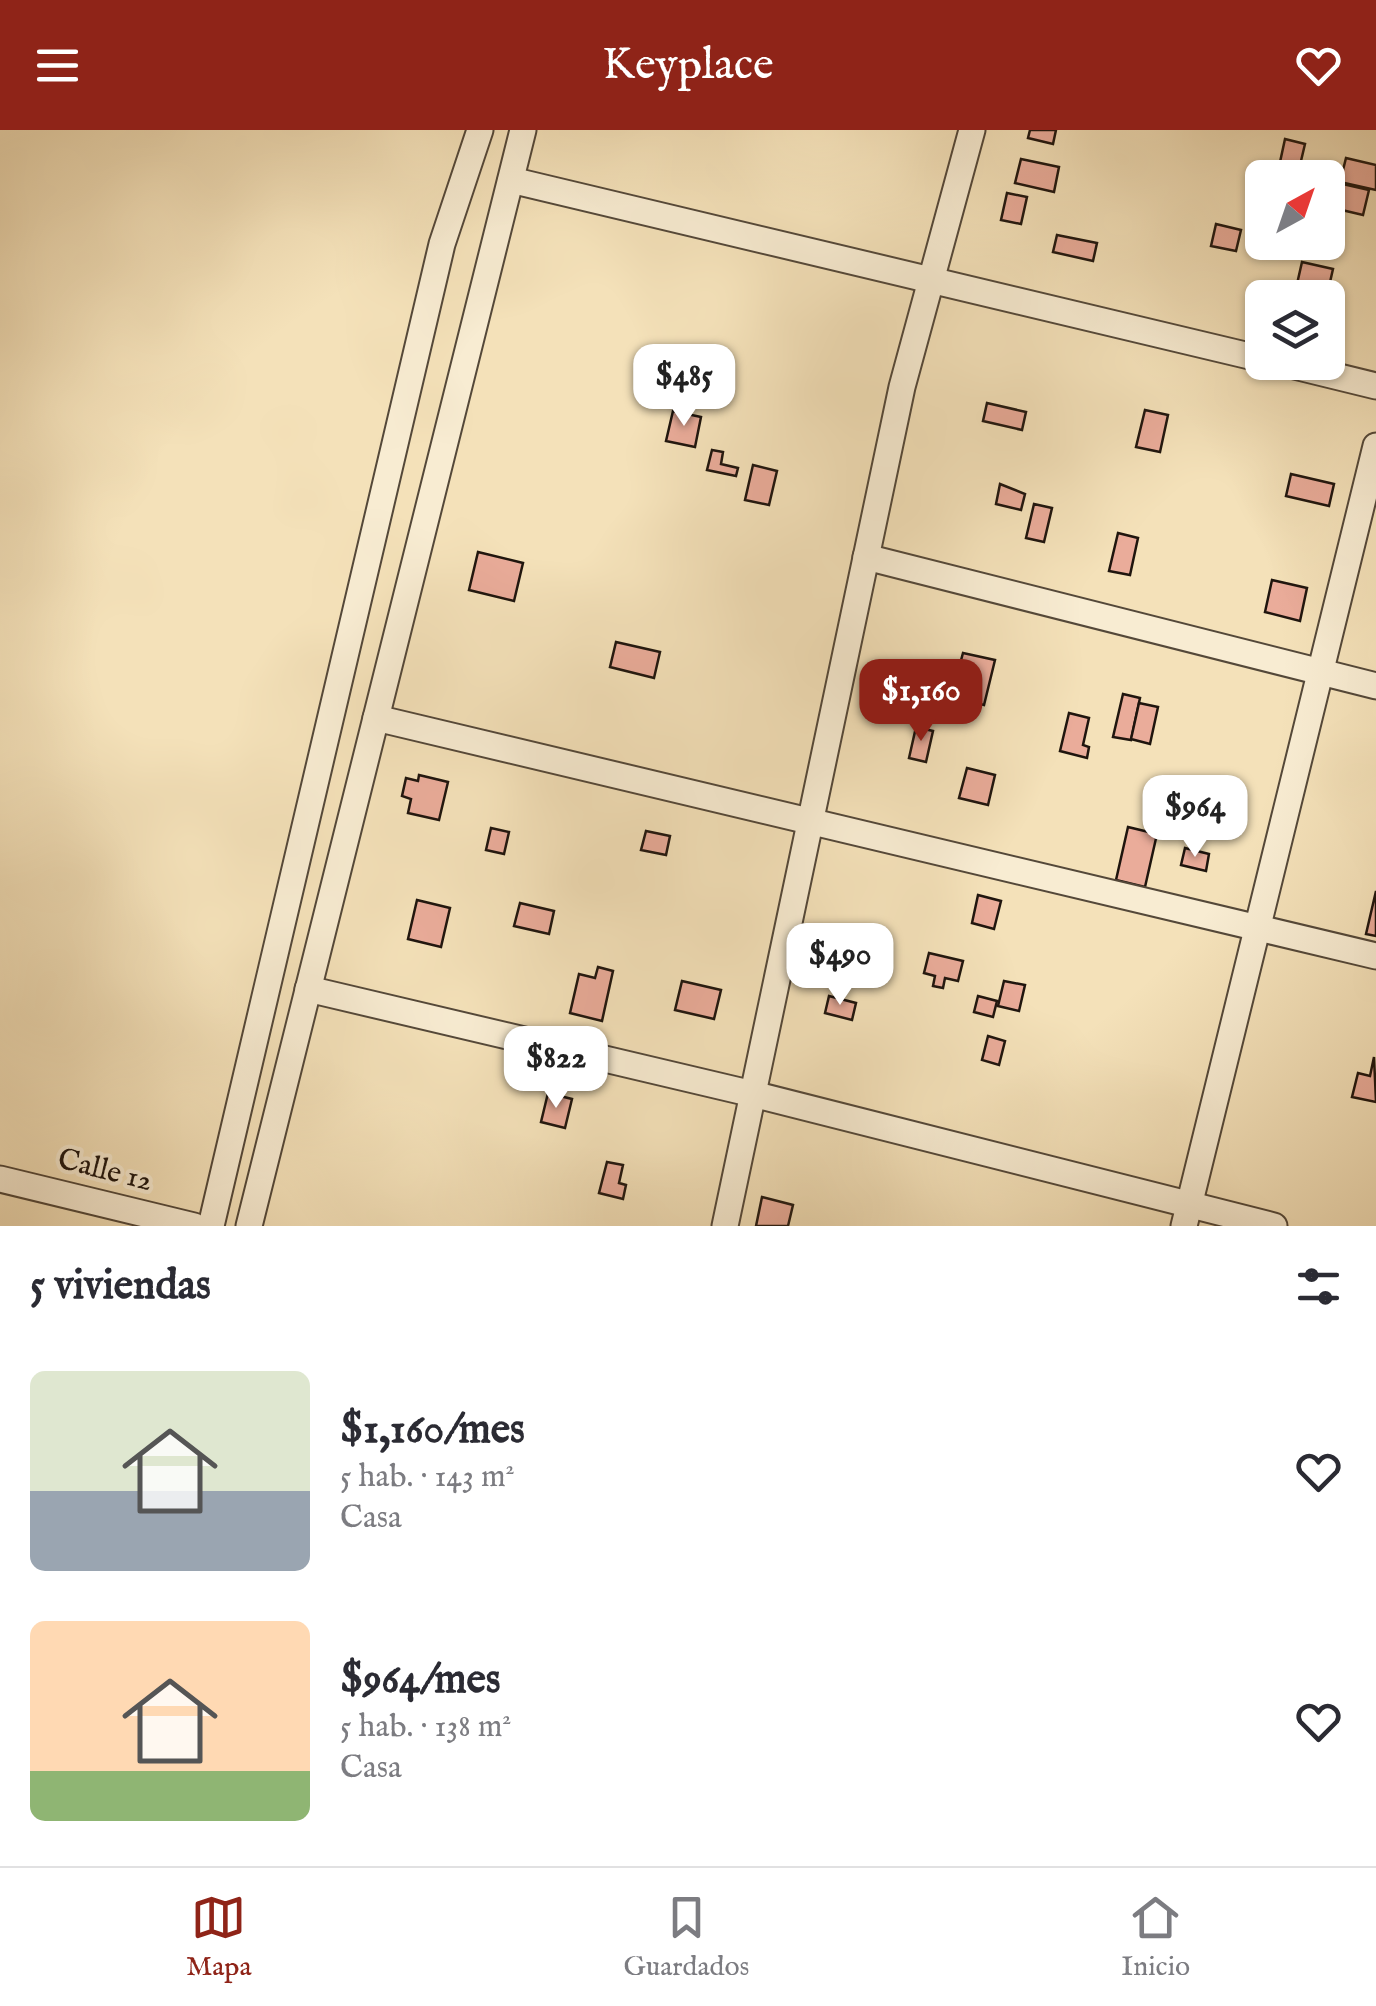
<!DOCTYPE html>
<html lang="es">
<head>
<meta charset="utf-8">
<style>
	body { margin:0; font-family:"IM FELL English",serif; background:#f2f2f3; color:#2b2b33; height:100vh; display:flex; flex-direction:column; font-size:38px; white-space:nowrap }
	* { box-sizing:border-box; margin:0 }
	p { font-size:32px; color:#7c7c81 }
	.icon { flex:none; width:55px; height:55px; fill:none; stroke:currentColor; stroke-width:2; stroke-linecap:round; stroke-linejoin:round }
	.map { position:relative; height:1096px; overflow:hidden }
	.details { display:flex; flex-direction:column; background:#fff; flex:1 }
	.details>* { flex:none }
	.needle { width:65px; rotate:40deg }
	.controls { position:absolute; left:1245px; top:30px; display:grid; gap:20px }
	.controls a { display:grid; place-items:center; width:100px; height:100px; border-radius:15px; background:#fff; box-shadow:0 2px 8px #0004; font-size:50px }
	.price { position:absolute; translate:-50% -85px; padding:0 22px; border-radius:20px; background:#fff; color:#222; font-size:32px; line-height:65px; filter:drop-shadow(0 2px 5px #0008) }
	.price::after { content:''; position:absolute; left:50%; top:60px; width:30px; height:22px; margin-left:-15px; background:inherit; clip-path:polygon(0 0,100% 0,50% 100%) }
	.price.on { background:#8f2418; color:#fff }
	ul { padding:0; list-style:none }
	li { display:flex; align-items:center; gap:30px; height:250px; padding:0 30px }
	li span { display:grid; place-items:center; flex:none; width:280px; height:200px; border-radius:15px; color:#555 }
	li>.icon { margin-inline-start:auto }
	span .icon { width:120px; height:120px; fill:#fffc; stroke-width:1 }
	li b { font-size:42px }
	h2 { display:flex; justify-content:space-between; align-items:center; height:120px; padding:0 30px; font-size:42px }
	header { display:flex; justify-content:space-between; align-items:center; height:130px; padding:0 30px; background:#8f2418; color:#fff; font-size:45px; font-weight:600 }
	.menu { display:flex; justify-content:space-around; align-items:center; height:140px; border-top:2px solid #e1e1e2; background:#fff; font-size:28px; color:#7c7c81 }
	.menu a { display:grid; justify-items:center; gap:5px }
	.menu .on { color:#8f2418 }
	.map>svg:first-child { display:block }
	.building { fill:#eaac9a; stroke:#1f150e; stroke-width:2.5 }
	.lines { fill:none; stroke-linecap:round; stroke-linejoin:round }
	.minor-casing { stroke:#544839; stroke-width:29 }
	.minor { stroke:#f8ecd2; stroke-width:25 }
	.labels { text-anchor:middle; dominant-baseline:central; stroke-width:8; stroke-linejoin:round; paint-order:stroke }
	.street-label { font-size:30px; fill:#1f150e; stroke:#f8ecd2 }
</style>
</head>
<body>
<header><svg class="icon" aria-label="menu" viewBox="0 0 24 24"><path d="M4 6h16M4 12h16M4 18h16"/></svg>Keyplace<svg class="icon" aria-label="heart" viewBox="0 0 24 24"><path d="M12 20l-8-8c-3-5 5-10 8-4 3-6 11-1 8 4z"/></svg></header>
<div class="map">
<svg width="1376" height="1096" viewBox="0 0 1376 1096">
	<rect width="100%" height="100%" fill="#f4e1b9"/>
	<filter id="stains"><feTurbulence type="fractalNoise" baseFrequency=".002" numOctaves="4"/><feColorMatrix values="0 0 0 0 .2 0 0 0 0 .09 0 0 0 0 .02 0 0 0 .5 -.17"/></filter>
	<radialGradient id="worn" r=".72"><stop offset=".6" stop-color="#630" stop-opacity="0"/><stop offset="1" stop-color="#630" stop-opacity=".3"/></radialGradient>
	<g class="building">
		<polygon points="1030,0 1056,0 1053,14 1028,8"/>
		<polygon points="1285,9 1305,14 1297,48 1277,46"/>
		<polygon points="1346,28 1376,35 1376,60 1340,52"/>
		<polygon points="1021,29 1059,37 1054,62 1015,53"/>
		<polygon points="1334,52 1369,60 1363,85 1329,77"/>
		<polygon points="1007,63 1027,67 1021,94 1001,90"/>
		<polygon points="1216,94 1241,100 1236,121 1211,116"/>
		<polygon points="1057,105 1097,113 1093,131 1053,122"/>
		<polygon points="1302,132 1333,139 1328,161 1297,154"/>
		<polygon points="987,273 1026,282 1022,300 983,291"/>
		<polygon points="1145,280 1168,285 1160,322 1136,317"/>
		<polygon points="673,281 701,287 695,317 666,311"/>
		<polygon points="712,320 723,322 721,334 738,338 736,346 707,340"/>
		<polygon points="753,335 777,341 769,375 745,370"/>
		<polygon points="1291,344 1334,354 1329,376 1286,366"/>
		<polygon points="1000,354 1025,364 1021,380 996,374"/>
		<polygon points="1034,374 1052,378 1044,412 1026,408"/>
		<polygon points="1118,403 1138,408 1130,445 1109,441"/>
		<polygon points="478,422 523,433 514,471 469,460"/>
		<polygon points="1272,450 1307,458 1300,491 1265,482"/>
		<polygon points="616,512 660,522 654,548 610,537"/>
		<polygon points="963,523 995,530 984,575 960,569 965,547 957,545"/>
		<polygon points="875,549 909,557 906,572 871,563"/>
		<polygon points="1123,564 1140,568 1131,610 1113,607"/>
		<polygon points="1139,573 1158,577 1150,614 1131,609"/>
		<polygon points="1069,583 1089,588 1083,615 1089,617 1087,628 1060,621"/>
		<polygon points="916,597 933,601 926,632 909,628"/>
		<polygon points="967,638 995,645 988,675 959,668"/>
		<polygon points="419,645 448,652 439,690 408,683 411,669 402,666 406,648 418,651"/>
		<polygon points="1128,697 1157,704 1145,757 1116,750"/>
		<polygon points="491,698 509,702 504,724 486,720"/>
		<polygon points="646,701 670,706 666,725 641,720"/>
		<polygon points="1185,718 1209,724 1206,741 1181,735"/>
		<polygon points="1376,761 1376,806 1366,804"/>
		<polygon points="978,765 1001,771 994,799 972,793"/>
		<polygon points="417,770 450,778 441,817 408,809"/>
		<polygon points="520,773 554,781 549,804 514,796"/>
		<polygon points="929,823 963,831 958,851 945,848 943,858 933,856 935,846 924,843"/>
		<polygon points="598,837 613,841 602,891 570,883 579,844 595,848"/>
		<polygon points="682,851 721,860 714,889 675,880"/>
		<polygon points="1004,851 1025,855 1019,881 998,876"/>
		<polygon points="829,866 856,873 852,890 825,883"/>
		<polygon points="978,866 997,871 993,887 974,882"/>
		<polygon points="988,906 1005,911 999,935 982,930"/>
		<polygon points="1374,927 1376,972 1352,967 1358,943 1370,946"/>
		<polygon points="548,963 572,969 565,998 541,992"/>
		<polygon points="607,1032 623,1035 619,1053 626,1055 623,1069 599,1063"/>
		<polygon points="762,1067 793,1075 788,1096 756,1096"/>
	</g>
	<g class="lines">
		<defs>
			<g id="minor">
				<polyline points="511,50 1262,229"/>
				<polyline points="1278,232 1376,256"/>
				<polyline points="866,427 1376,556"/>
				<polyline points="376,588 1376,826"/>
				<polyline points="308,859 753,964 1274,1096"/>
				<polyline points="0,1049 194,1096"/>
				<polyline points="211,1096 442,114 480,0"/>
				<polyline points="249,1096 523,0"/>
				<polyline points="725,1096 902,257 972,0"/>
				<polyline points="1184,1096 1376,316"/>
			</g>
		</defs>
		<use href="#minor" class="minor-casing"/>
		<use href="#minor" class="minor"/>
	</g>
	<g class="labels">
		<g class="street-label">
			<text transform="translate(105 1041) rotate(14)">Calle 12</text>
		</g>
	</g>
	<rect width="100%" height="100%" filter="url(#stains)"/>
	<rect width="100%" height="100%" fill="url(#worn)"/>
</svg>
<div class="controls">
<a><svg class="needle" viewBox="-14 -14 28 28"><path d="M0-13l5 13h-10z" fill="#e53935"/><path d="M0 13l5-13h-10z" fill="#7c7c81"/></svg></a>
<a><svg class="icon" aria-label="layers" viewBox="0 0 24 24"><path d="M12 4l9 5-9 5-9-5zM3 14l9 5 9-5"/></svg></a>
</div>
<b class="price" style="left:684px;top:299px">$485</b>
<b class="price on" style="left:921px;top:614px">$1,160</b>
<b class="price" style="left:1195px;top:730px">$964</b>
<b class="price" style="left:840px;top:878px">$490</b>
<b class="price" style="left:556px;top:981px">$822</b>
</div>
<section class="details">
<h2>5 viviendas<svg class="icon" aria-label="filters" viewBox="0 0 24 24"><path d="M4 7h16M4 17h16"/><circle cx="9" cy="7" r="2"/><circle cx="15" cy="17" r="2"/></svg></h2>
<ul>
<li><span style="background:linear-gradient(#dfe7d0 60%,#9aa5b1 0)"><svg class="icon" aria-label="home" viewBox="0 0 24 24"><path d="M3 11l9-7 9 7M6 9v11h12V9"/></svg></span><div><b>$1,160/mes</b><p>5 hab. · 143 m²</p><p>Casa</p></div><svg class="icon" aria-label="heart" viewBox="0 0 24 24"><path d="M12 20l-8-8c-3-5 5-10 8-4 3-6 11-1 8 4z"/></svg></li>
<li><span style="background:linear-gradient(#ffd9b3 75%,#8fb573 0)"><svg class="icon" aria-label="home" viewBox="0 0 24 24"><path d="M3 11l9-7 9 7M6 9v11h12V9"/></svg></span><div><b>$964/mes</b><p>5 hab. · 138 m²</p><p>Casa</p></div><svg class="icon" aria-label="heart" viewBox="0 0 24 24"><path d="M12 20l-8-8c-3-5 5-10 8-4 3-6 11-1 8 4z"/></svg></li>
</ul>
</section>
<nav class="menu">
<a class="on"><svg class="icon" aria-label="map" viewBox="0 0 24 24"><path d="M3 6l6-2 6 2 6-2v14l-6 2-6-2-6 2zM9 4v14M15 6v14"/></svg>Mapa</a>
<a><svg class="icon" aria-label="saved" viewBox="0 0 24 24"><path d="M7 4h10v16l-5-4-5 4z"/></svg>Guardados</a>
<a><svg class="icon" aria-label="home" viewBox="0 0 24 24"><path d="M3 11l9-7 9 7M6 9v11h12V9"/></svg>Inicio</a>
</nav>
</body>
</html>
